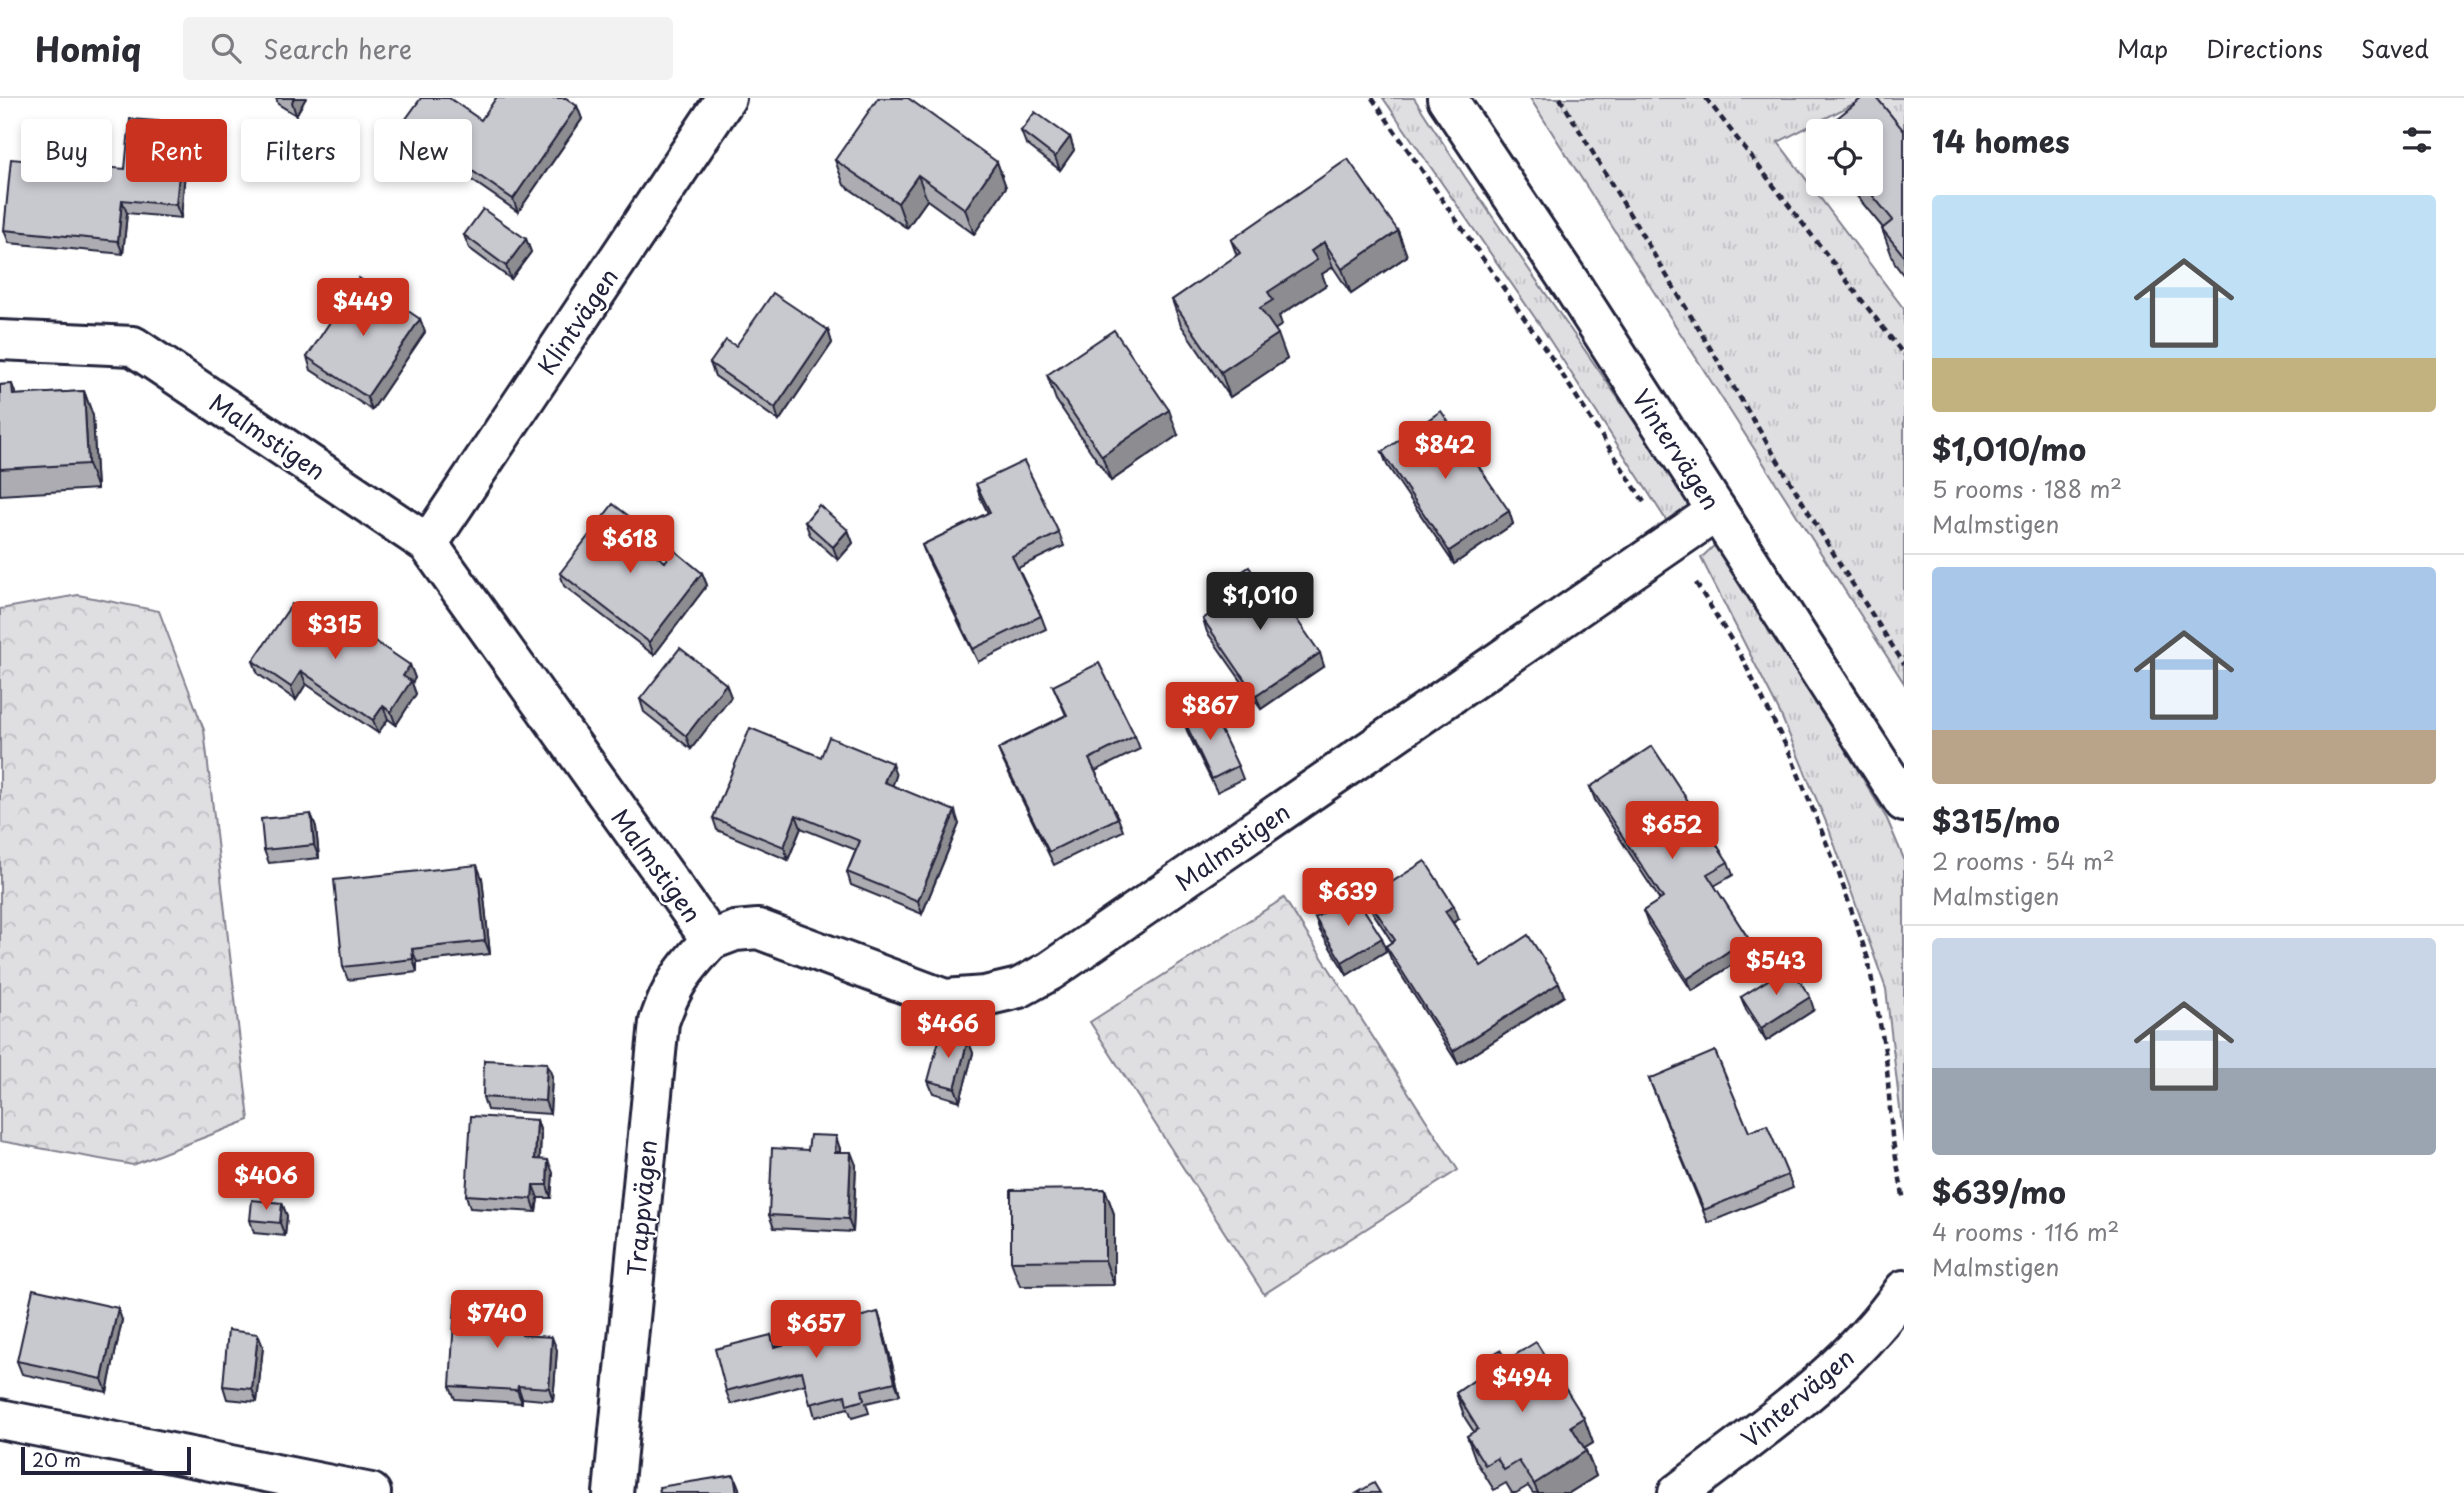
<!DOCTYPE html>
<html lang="en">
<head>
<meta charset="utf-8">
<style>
	body { margin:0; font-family:"Playpen Sans",sans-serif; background:#f2f2f3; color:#2b2b33; height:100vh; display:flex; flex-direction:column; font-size:26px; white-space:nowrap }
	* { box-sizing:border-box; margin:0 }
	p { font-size:23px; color:#7c7c81 }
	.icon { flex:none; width:38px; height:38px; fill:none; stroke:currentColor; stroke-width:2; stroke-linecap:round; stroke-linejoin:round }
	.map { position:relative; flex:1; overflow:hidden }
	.drawer { display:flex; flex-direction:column; background:#fff; width:560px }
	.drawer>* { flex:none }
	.guide { position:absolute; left:21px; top:21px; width:665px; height:63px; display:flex; gap:14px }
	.buttons { position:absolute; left:1806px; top:21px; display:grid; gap:14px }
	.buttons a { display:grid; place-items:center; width:77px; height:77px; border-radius:7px; background:#fff; box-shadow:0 4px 10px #0003; font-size:35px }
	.scale { position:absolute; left:21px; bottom:18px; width:170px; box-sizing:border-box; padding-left:7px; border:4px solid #22223b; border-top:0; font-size:19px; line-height:24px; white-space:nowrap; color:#22223b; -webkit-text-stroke:5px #fff; paint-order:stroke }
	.price { position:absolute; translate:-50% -60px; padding:0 16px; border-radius:7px; background:#c8321e; color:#fff; font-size:23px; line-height:46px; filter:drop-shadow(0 2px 4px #0008) }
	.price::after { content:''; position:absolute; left:50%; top:42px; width:21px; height:16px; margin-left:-10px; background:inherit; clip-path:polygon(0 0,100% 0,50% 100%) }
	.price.active { background:#222; color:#fff }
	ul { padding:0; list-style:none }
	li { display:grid; align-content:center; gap:14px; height:371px; padding:0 28px }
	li+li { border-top:2px solid #e1e1e2 }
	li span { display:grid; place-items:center; height:217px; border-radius:7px; color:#555 }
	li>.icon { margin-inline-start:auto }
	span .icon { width:126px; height:126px; fill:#fffc; stroke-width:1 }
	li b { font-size:30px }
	h2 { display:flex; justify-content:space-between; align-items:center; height:84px; padding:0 28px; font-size:30px }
	.chip { padding:0 24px; border-radius:7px; background:#fff; box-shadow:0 4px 10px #0003; font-size:24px; line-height:63px }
	.chip.active { background:#c8321e; color:#fff }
	header { display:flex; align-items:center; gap:42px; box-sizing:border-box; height:98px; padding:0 35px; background:#fff; border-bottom:2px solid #e1e1e2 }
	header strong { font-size:33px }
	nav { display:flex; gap:38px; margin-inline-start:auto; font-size:24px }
	.search { width:490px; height:63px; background:#f2f2f3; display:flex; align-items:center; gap:18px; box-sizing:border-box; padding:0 24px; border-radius:7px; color:#7c7c81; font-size:26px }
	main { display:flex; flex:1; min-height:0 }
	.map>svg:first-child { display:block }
	.grass { fill:url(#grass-tufts); stroke:#80808e; stroke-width:2 }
	.forest { fill:url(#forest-crowns); stroke:#80808e; stroke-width:2 }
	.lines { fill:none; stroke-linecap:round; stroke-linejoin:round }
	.minor-casing { stroke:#22223b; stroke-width:44 }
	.path { stroke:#22223b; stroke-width:4.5; stroke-dasharray:7 5; stroke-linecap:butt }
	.minor { stroke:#fff; stroke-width:38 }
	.wall { fill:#acacb2; stroke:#22223b; stroke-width:2 }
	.shaded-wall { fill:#8c8c91; stroke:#22223b; stroke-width:2 }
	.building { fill:#c8c8cf; stroke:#22223b; stroke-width:2 }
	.labels { text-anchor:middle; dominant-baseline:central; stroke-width:5; stroke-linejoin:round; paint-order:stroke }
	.street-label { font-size:24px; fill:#22223b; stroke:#fff }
</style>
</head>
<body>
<header>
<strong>Homiq</strong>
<div class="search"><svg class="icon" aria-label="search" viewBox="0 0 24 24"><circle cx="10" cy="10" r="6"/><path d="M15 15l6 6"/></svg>Search here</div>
<nav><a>Map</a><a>Directions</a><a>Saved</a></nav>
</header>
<main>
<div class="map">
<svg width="1904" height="1395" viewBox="0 0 1904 1395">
	<defs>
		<pattern id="grass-tufts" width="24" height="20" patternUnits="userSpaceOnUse" patternTransform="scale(1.75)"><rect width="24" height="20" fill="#dfdfe2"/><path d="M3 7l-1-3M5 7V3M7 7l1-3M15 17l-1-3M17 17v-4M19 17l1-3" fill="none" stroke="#bfbfc3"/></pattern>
		<pattern id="forest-crowns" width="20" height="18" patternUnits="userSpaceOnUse" patternTransform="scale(1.75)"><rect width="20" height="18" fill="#dfdfe2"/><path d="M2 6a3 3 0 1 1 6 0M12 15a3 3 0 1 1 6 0" fill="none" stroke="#bfbfc3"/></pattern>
	</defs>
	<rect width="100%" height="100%" fill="#fff"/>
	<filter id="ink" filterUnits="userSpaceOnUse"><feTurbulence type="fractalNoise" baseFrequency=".0143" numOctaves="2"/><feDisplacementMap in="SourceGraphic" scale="14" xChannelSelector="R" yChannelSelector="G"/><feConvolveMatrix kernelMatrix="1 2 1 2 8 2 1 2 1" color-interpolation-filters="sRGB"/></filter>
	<g filter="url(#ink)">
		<g class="grass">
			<polygon points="1383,0 1414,0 1465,79 1692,407 1670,428 1540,227"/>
			<polygon points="1530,0 1904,0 1904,40 1865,0 1778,44 1904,211 1904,585"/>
			<polygon points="1720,442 1887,721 1904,761 1904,1045 1886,891 1829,731 1780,615 1701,460"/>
		</g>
		<g class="forest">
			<polygon points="78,497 159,513 204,632 249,1022 133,1067 0,1043 0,511"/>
			<polygon points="1284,800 1458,1072 1264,1196 1090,924"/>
		</g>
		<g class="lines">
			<defs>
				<g id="minor">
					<polyline points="1447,0 1571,186 1904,704"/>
					<polyline points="0,242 133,248 428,446 711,842 735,833 758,831 945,901 985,898 1019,890 1050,873 1717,413"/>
					<polyline points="428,446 726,0"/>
					<polyline points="0,1321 371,1395"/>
					<path d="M 613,1395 L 659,924 C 672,886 684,871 711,842"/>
					<path d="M 1678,1395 C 1758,1333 1846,1276 1904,1192"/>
				</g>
			</defs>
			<use href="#minor" class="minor-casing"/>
			<g class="path">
				<polyline points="1372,0 1549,256 1644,404"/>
				<polyline points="1560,0 1841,468 1904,566"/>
				<polyline points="1706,0 1904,257"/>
				<polyline points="1696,485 1740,556 1790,656 1838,773 1868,861 1886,958 1892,1038 1904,1103"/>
			</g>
			<use href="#minor" class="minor"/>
		</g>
		<g class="wall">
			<polygon points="276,0 306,0 296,17 278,6"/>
			<polygon points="577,8 582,21 518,114 408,38 403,25 481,22"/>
			<polygon points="1021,33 1070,39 1074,52 1060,72 1026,46"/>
			<polygon points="1904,33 1904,178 1895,166 1882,131 1883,130 1847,86 1871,86"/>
			<polygon points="188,38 181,120 127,115 123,156 9,145 4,132"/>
			<polygon points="835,62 997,64 1006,89 974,136 927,102 907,130 844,87"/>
			<polygon points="1398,133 1407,158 1351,196 1333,169 1322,176 1326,187 1279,218 1282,227 1275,231 1287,261 1230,299 1181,227 1172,202 1237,158 1231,142"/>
			<polygon points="464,137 526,141 531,154 511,181 469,150"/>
			<polygon points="420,221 425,234 372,312 311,272 307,259"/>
			<polygon points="828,232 832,245 779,323 715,278 710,265 736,248"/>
			<polygon points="1047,277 1178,337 1111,383 1056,302"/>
			<polygon points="12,286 16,297 84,293 93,318 97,391 0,397 0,287"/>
			<polygon points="1382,354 1509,413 1513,426 1454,466 1387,367"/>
			<polygon points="976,386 1059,435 1064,448 1018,470 1041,518 1046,531 978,564 927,460 922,447 988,415 980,399"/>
			<polygon points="805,424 848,432 853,445 838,462 810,437"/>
			<polygon points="643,429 648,442 643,447 665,464 702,475 707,487 654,557 564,488 560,475"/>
			<polygon points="1258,482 1324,568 1261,611 1207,534 1203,521 1225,506 1218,490"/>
			<polygon points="329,532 410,567 415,580 412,585 416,596 396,627 388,621 378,635 306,586 296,602 258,576 253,563"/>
			<polygon points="726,586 731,599 691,651 644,614 640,601"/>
			<polygon points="1053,588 1135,638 1140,651 1095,673 1118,720 1123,733 1054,767 1003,663 998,651 1066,617"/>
			<polygon points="1183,620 1238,668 1243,681 1217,694 1187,633"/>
			<polygon points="821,659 896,678 892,688 959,726 922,816 851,787 847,774 856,752 801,730 788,762 717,732 713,720"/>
			<polygon points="1590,689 1728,764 1733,777 1714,788 1748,840 1753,853 1692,893 1648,826 1643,813 1660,802 1595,702"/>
			<polygon points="311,716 316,729 319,760 269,765 264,752"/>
			<polygon points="482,780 490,856 417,864 417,874 348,882 343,869"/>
			<polygon points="1367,800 1459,821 1453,825 1481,868 1559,885 1564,898 1458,966 1391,861 1386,848 1392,844 1372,813"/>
			<polygon points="1315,820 1382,840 1386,853 1347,877 1320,833"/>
			<polygon points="1741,899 1814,912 1766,943 1746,912"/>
			<polygon points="968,942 973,955 960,1003 933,995 928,983"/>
			<polygon points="552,978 550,1016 487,1012 483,999"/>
			<polygon points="1649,981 1749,1034 1788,1077 1793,1090 1708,1125"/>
			<polygon points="537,1022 541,1035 540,1062 553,1075 551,1100 538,1100 536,1114 470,1110 466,1097"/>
			<polygon points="840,1051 840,1054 856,1067 853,1134 774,1130 769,1117"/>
			<polygon points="1105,1091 1114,1116 1114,1187 1020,1188 1011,1163"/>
			<polygon points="282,1105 287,1118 285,1138 254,1135 250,1122"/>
			<polygon points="878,1214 882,1227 900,1297 866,1305 869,1315 852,1320 848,1310 815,1319 806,1286 731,1306 726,1293 771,1237 775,1249 795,1244"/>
			<polygon points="122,1222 107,1294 22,1276 17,1263"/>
			<polygon points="528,1222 527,1238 557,1252 553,1303 522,1300 522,1305 455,1301 450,1288"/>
			<polygon points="263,1249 257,1304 227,1301 223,1288"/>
			<polygon points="1507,1262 1584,1320 1593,1345 1585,1350 1596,1378 1569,1395 1533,1395 1528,1388 1516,1395 1512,1395 1506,1385 1494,1392 1476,1363 1467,1338 1474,1334 1465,1320 1456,1295 1481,1278 1477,1266"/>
		</g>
		<g class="shaded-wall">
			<polygon points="294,0 306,0 296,17 292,4"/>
			<polygon points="577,8 582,21 518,114 513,101"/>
			<polygon points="184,25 188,38 181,120 176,107"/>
			<polygon points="1070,39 1074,52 1060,72 1055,59"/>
			<polygon points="997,64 1006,89 974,136 965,111"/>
			<polygon points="918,77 927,102 907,130 898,105"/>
			<polygon points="122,102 127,115 123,156 118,143"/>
			<polygon points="1398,133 1407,158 1351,196 1342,171"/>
			<polygon points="526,141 531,154 511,181 506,168"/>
			<polygon points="1324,144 1333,169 1322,176 1326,187 1279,218 1282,227 1269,235 1260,210 1268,194 1311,153"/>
			<polygon points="420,221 425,234 372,312 367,299"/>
			<polygon points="828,232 832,245 779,323 775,310"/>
			<polygon points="1278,236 1287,261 1230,299 1221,274"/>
			<polygon points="84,293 93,318 97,391 88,366"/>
			<polygon points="1169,312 1178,337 1111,383 1102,358"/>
			<polygon points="1509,413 1513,426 1454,466 1449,453"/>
			<polygon points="643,429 648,442 639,453 635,441"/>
			<polygon points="848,432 853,445 838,462 833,449"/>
			<polygon points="702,475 707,487 654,557 649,544"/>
			<polygon points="1320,555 1324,568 1261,611 1256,598"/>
			<polygon points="410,567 415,580 412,585 416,596 396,627 391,614 403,578"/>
			<polygon points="301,573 306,586 296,602 291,589"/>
			<polygon points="726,586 731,599 691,651 686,638"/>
			<polygon points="383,608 388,621 378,635 373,622"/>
			<polygon points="892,665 896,678 889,697 884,684"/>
			<polygon points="955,713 959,726 922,816 918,803"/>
			<polygon points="311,716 316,729 319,760 314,747"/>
			<polygon points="796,717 801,730 788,762 784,749"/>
			<polygon points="477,767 482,780 490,856 485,843"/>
			<polygon points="1454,808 1459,821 1450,826 1445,813"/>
			<polygon points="1382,840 1386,853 1347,877 1342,864"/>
			<polygon points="1748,840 1753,853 1692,893 1687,881"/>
			<polygon points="412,851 417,864 417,874 413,861"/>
			<polygon points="1559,885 1564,898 1458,966 1453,953"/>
			<polygon points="1810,899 1814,912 1766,943 1761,930"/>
			<polygon points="968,942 973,955 960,1003 955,990"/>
			<polygon points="547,965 552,978 550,1016 545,1003"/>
			<polygon points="537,1022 541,1035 539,1074 535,1061"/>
			<polygon points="836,1038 840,1051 840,1067 835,1054"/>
			<polygon points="851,1054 856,1067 853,1134 848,1121"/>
			<polygon points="548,1062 553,1075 551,1100 547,1087"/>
			<polygon points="533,1087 538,1100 536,1114 532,1101"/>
			<polygon points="1105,1091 1114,1116 1114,1187 1105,1162"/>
			<polygon points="282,1105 287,1118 285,1138 280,1125"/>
			<polygon points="524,1209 528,1222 527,1250 522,1237"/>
			<polygon points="118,1210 122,1222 107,1294 102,1281"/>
			<polygon points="878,1214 882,1227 900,1297 895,1284"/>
			<polygon points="258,1236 263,1249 257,1304 252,1291"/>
			<polygon points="552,1239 557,1252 553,1303 549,1290"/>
			<polygon points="518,1288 522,1300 522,1305 517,1292"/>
			<polygon points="1584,1320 1593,1345 1580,1353 1571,1328"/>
			<polygon points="1586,1353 1596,1378 1569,1395 1538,1395 1534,1386"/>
			<polygon points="734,1377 739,1390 740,1395 737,1395"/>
		</g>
		<g class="building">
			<polygon points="421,0 449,0 481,22 496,0 566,0 577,8 513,101 403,25"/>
			<polygon points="878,0 908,0 997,64 965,111 918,77 898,105 835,62"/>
			<polygon points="1862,0 1877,0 1904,33 1904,158 1882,131 1893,122 1863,86 1871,86 1871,33 1821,33"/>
			<polygon points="1035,14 1070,39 1055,59 1021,33"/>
			<polygon points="130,21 184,25 176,107 122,102 118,143 4,132 11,61 125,71"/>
			<polygon points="1348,61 1398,133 1342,171 1324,144 1311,153 1317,162 1268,194 1273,202 1260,210 1278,236 1221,274 1172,202 1240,155 1231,142"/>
			<polygon points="483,111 526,141 506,168 464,137"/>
			<polygon points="359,180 420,221 367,299 307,259"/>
			<polygon points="773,195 828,232 775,310 710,265 726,242 736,248"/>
			<polygon points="1114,232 1169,312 1102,358 1047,277"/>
			<polygon points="12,286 13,297 84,293 88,366 0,371 0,287"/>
			<polygon points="1441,313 1509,413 1449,453 1382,354"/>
			<polygon points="1024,363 1059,435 1012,458 1041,518 973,551 922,447 990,414 976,386"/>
			<polygon points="613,406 643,429 635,441 665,464 674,452 702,475 649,544 560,475"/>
			<polygon points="819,407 848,432 833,449 805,424"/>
			<polygon points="1249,469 1258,482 1266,477 1320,555 1256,598 1203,521 1228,504 1218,490"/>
			<polygon points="292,506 329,532 338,518 410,567 403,578 411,583 391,614 383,608 373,622 301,573 291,589 253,563"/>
			<polygon points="680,550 726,586 686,638 640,601"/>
			<polygon points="1099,565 1135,638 1089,661 1118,720 1049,754 998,651 1067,617 1053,588"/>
			<polygon points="1209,607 1238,668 1212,681 1183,620"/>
			<polygon points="750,630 821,659 829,639 892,665 884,684 955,713 918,803 847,774 860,743 796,717 784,749 713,720"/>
			<polygon points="1652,648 1728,764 1707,776 1748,840 1687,881 1643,813 1663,800 1590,689"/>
			<polygon points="311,716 314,747 264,752 261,721"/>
			<polygon points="1425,763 1454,808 1445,813 1481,868 1528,837 1559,885 1453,953 1386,848 1395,842 1367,800"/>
			<polygon points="477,767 485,843 412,851 413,861 343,869 334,782"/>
			<polygon points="1354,796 1382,840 1342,864 1315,820"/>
			<polygon points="1790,868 1810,899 1761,930 1741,899"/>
			<polygon points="941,935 968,942 955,990 928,983"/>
			<polygon points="1715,953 1749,1034 1767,1027 1788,1077 1704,1112 1649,981"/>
			<polygon points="484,962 547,965 545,1003 483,999"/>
			<polygon points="471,1018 537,1022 535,1061 548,1062 547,1087 533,1087 532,1101 466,1097"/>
			<polygon points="810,1037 836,1038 835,1054 851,1054 848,1121 769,1117 772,1050 808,1052"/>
			<polygon points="1105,1091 1105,1162 1011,1163 1011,1092"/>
			<polygon points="252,1102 282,1105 280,1125 250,1122"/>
			<polygon points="33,1191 118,1210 102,1281 17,1263"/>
			<polygon points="455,1205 524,1209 522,1237 552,1239 549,1290 518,1288 517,1292 450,1288"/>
			<polygon points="878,1214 895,1284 862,1292 864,1302 847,1307 845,1297 810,1306 802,1273 726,1293 715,1251 771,1237 774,1249 795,1244 793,1236"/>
			<polygon points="228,1232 258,1236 252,1291 223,1288"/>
			<polygon points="1536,1244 1584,1320 1571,1328 1586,1353 1534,1386 1519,1363 1504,1372 1497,1360 1485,1367 1467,1338 1478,1331 1456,1295 1483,1276 1477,1266 1500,1252 1507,1262"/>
			<polygon points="734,1377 737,1395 660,1395 659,1389"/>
			<polygon points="1374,1385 1380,1395 1357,1395"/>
		</g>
	</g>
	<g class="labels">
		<g class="street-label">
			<text transform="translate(577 223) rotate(-56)">Klintvägen</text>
			<text transform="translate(268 338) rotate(34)">Malmstigen</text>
			<text transform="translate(1677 351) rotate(57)">Vintervägen</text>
			<text transform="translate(1232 748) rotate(-35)">Malmstigen</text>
			<text transform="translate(657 767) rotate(54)">Malmstigen</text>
			<text transform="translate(641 1110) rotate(-85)">Trappvägen</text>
			<text transform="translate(1797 1299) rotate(-40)">Vintervägen</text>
		</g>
	</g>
</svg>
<div class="buttons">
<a><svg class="icon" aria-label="locate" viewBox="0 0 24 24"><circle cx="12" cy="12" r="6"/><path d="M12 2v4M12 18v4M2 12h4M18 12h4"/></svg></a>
</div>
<div class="scale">20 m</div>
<b class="price" style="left:363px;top:240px">$449</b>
<b class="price" style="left:1445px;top:383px">$842</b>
<b class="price" style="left:630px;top:477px">$618</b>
<b class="price active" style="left:1260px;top:534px">$1,010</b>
<b class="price" style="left:335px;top:563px">$315</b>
<b class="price" style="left:1210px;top:644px">$867</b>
<b class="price" style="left:1672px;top:763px">$652</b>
<b class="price" style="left:1348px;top:830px">$639</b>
<b class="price" style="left:1776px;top:899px">$543</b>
<b class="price" style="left:948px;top:962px">$466</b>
<b class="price" style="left:266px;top:1114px">$406</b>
<b class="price" style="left:497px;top:1252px">$740</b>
<b class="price" style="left:816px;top:1262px">$657</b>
<b class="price" style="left:1522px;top:1316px">$494</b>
<div class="guide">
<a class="chip">Buy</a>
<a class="chip active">Rent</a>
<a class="chip">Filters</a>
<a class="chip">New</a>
</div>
</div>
<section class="drawer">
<h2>14 homes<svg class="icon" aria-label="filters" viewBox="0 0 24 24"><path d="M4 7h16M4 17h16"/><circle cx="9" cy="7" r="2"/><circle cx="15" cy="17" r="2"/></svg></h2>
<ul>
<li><span style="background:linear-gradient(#bfe0f5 75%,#c2b280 0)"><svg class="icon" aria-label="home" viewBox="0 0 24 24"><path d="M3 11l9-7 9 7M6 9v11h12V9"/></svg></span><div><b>$1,010/mo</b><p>5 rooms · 188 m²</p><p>Malmstigen</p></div></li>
<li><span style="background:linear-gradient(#a9c7e8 75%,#b9a48a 0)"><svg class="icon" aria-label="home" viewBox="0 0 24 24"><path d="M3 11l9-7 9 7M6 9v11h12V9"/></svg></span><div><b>$315/mo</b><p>2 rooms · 54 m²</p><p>Malmstigen</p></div></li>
<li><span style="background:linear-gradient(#c9d6e8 60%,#9aa5b1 0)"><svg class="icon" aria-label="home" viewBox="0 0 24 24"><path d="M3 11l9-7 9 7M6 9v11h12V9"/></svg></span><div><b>$639/mo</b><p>4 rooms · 116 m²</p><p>Malmstigen</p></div></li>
</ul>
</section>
</main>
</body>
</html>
